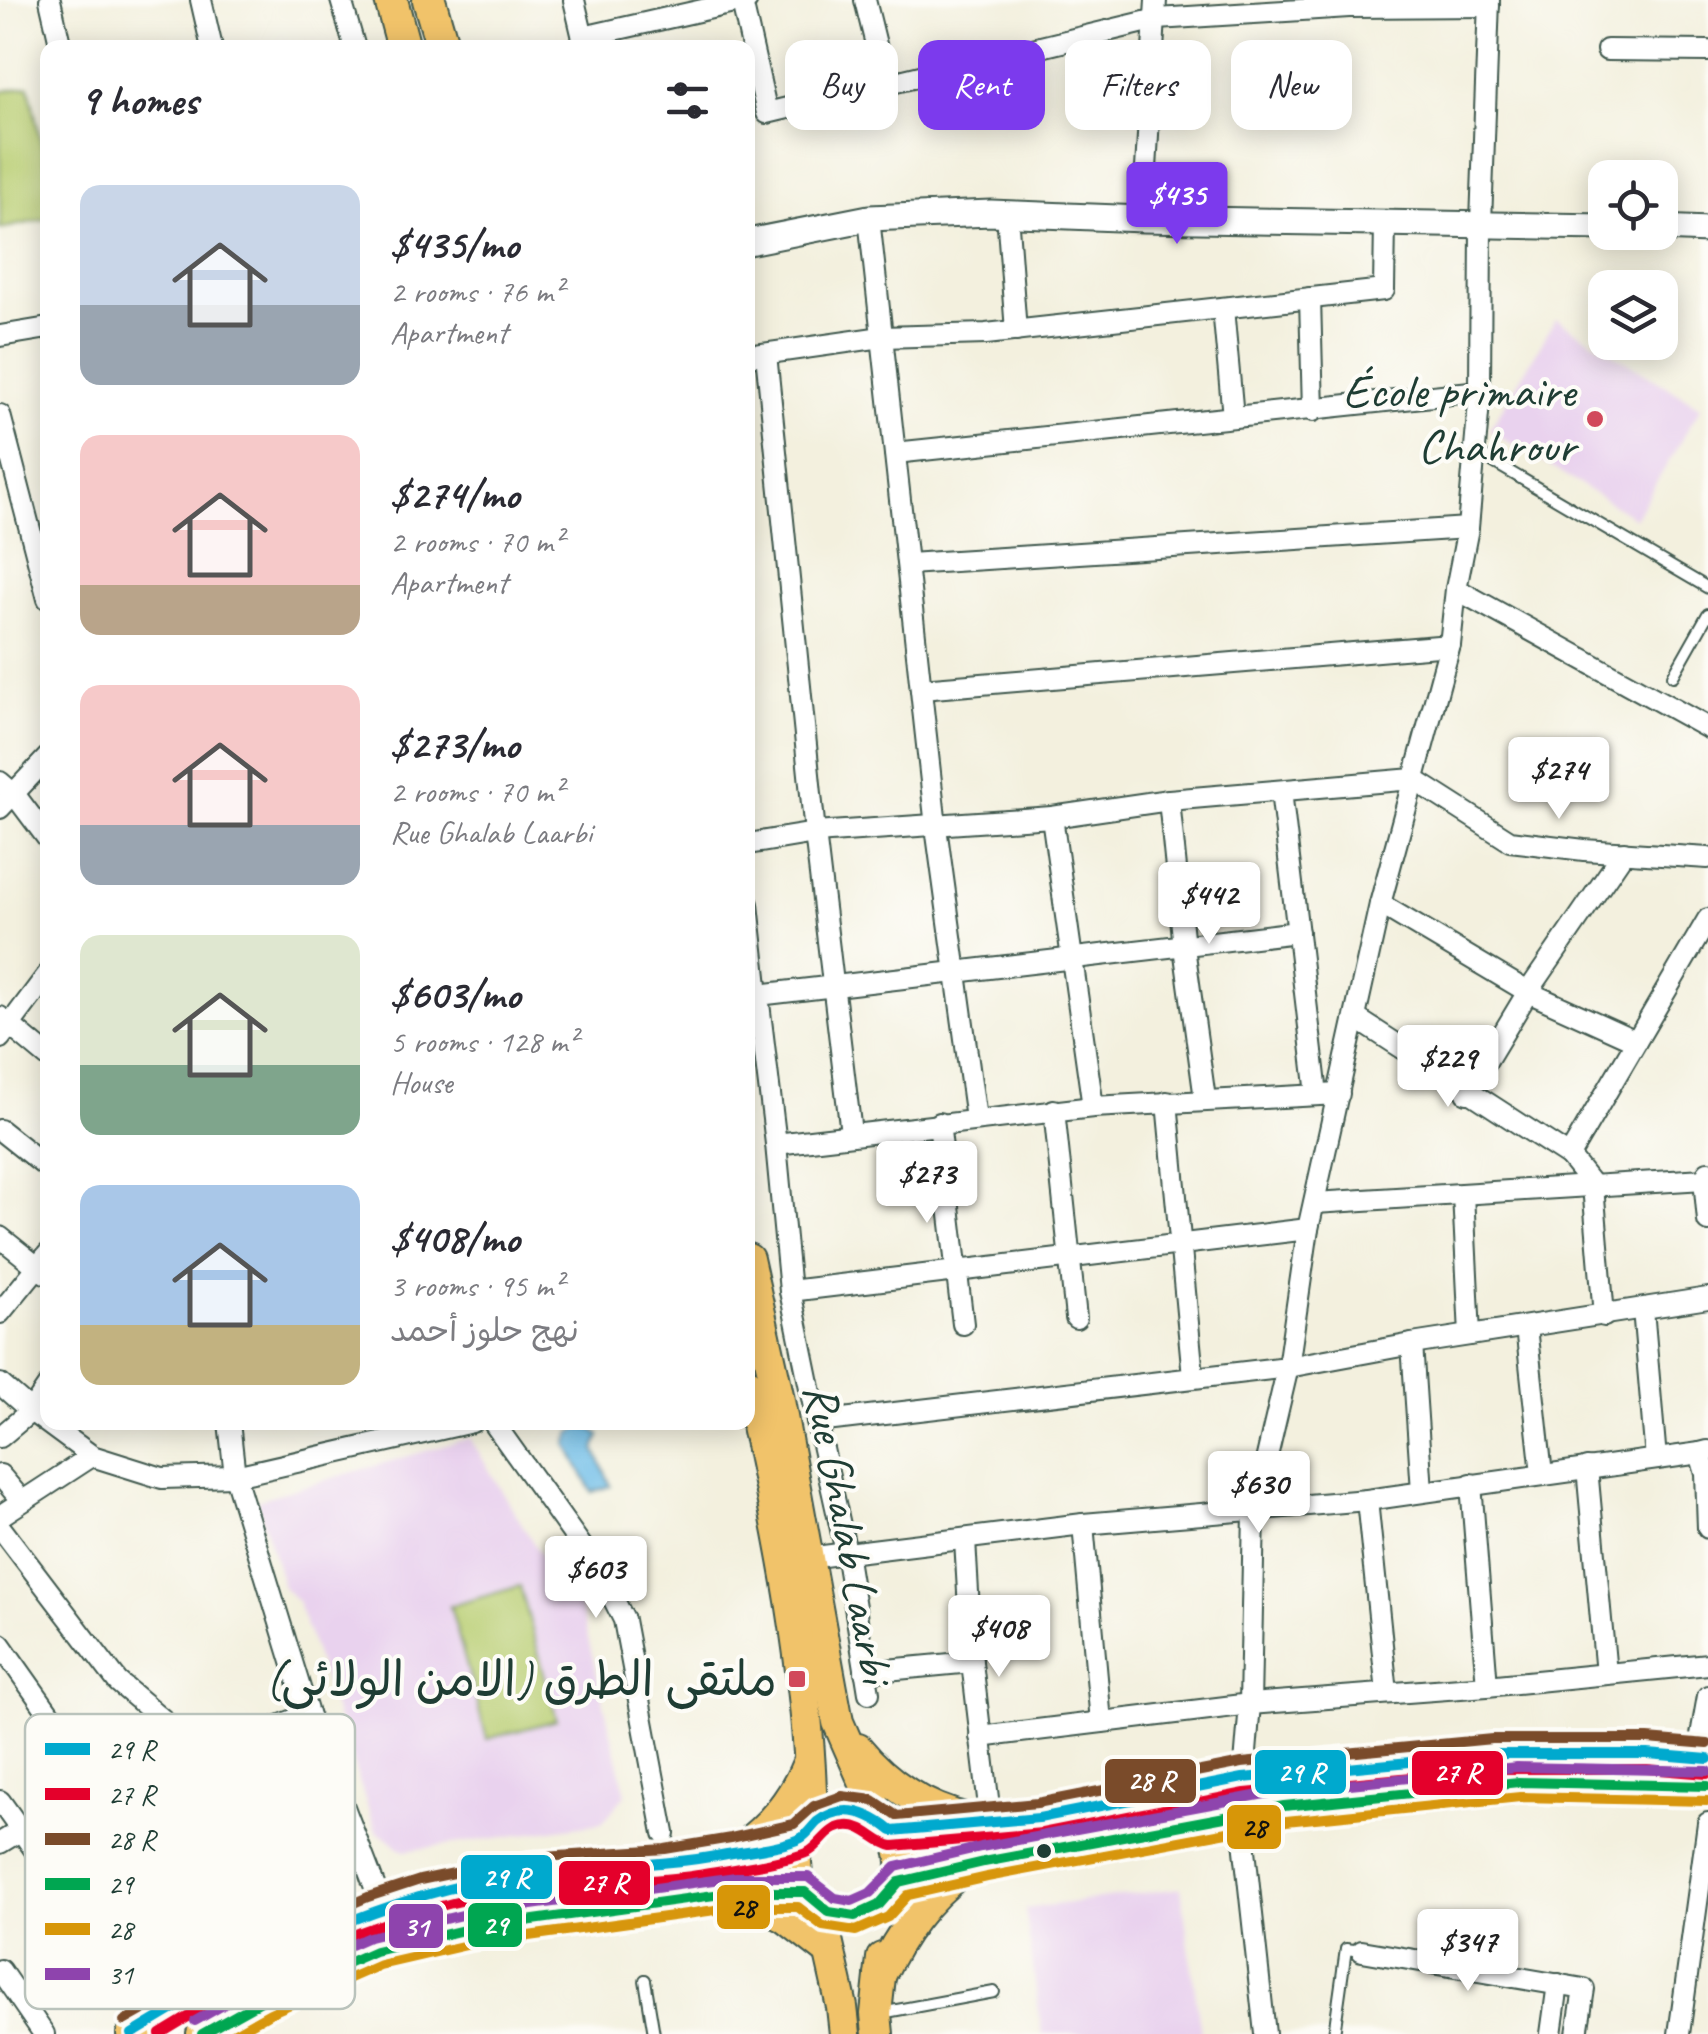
<!DOCTYPE html>
<html lang="en">
<head>
<meta charset="utf-8">
<style>
	body { margin:0; font-family:Caveat,"Playpen Sans Arabic",sans-serif; background:#f2f2f3; color:#2b2b33; height:100vh; display:flex; flex-direction:column; font-size:38px; white-space:nowrap }
	* { box-sizing:border-box; margin:0 }
	p { font-size:32px; color:#7c7c81 }
	.icon { flex:none; width:55px; height:55px; fill:none; stroke:currentColor; stroke-width:2; stroke-linecap:round; stroke-linejoin:round }
	.map { position:relative; flex:1; overflow:hidden }
	.details { position:absolute; left:40px; top:40px; width:715px; height:1390px; display:flex; flex-direction:column; background:#fff; border-radius:20px; box-shadow:0 5px 25px #0003 }
	.details>* { flex:none }
	.guide { position:absolute; left:785px; top:40px; width:772px; height:90px; display:flex; gap:20px }
	.controls { position:absolute; left:1588px; top:160px; display:grid; gap:20px }
	.controls a { display:grid; place-items:center; width:90px; height:90px; border-radius:20px; background:#fff; box-shadow:0 5px 25px #0003; font-size:50px }
	.price { position:absolute; translate:-50% -85px; padding:0 22px; border-radius:10px; background:#fff; color:#222; font-size:32px; line-height:65px; filter:drop-shadow(0 2px 5px #0008) }
	.price::after { content:''; position:absolute; left:50%; top:60px; width:30px; height:22px; margin-left:-15px; background:inherit; clip-path:polygon(0 0,100% 0,50% 100%) }
	.price.on { background:#7c3aed; color:#fff }
	ul { padding:0; list-style:none }
	li { display:flex; align-items:center; gap:30px; height:250px; padding:0 40px }
	li span { display:grid; place-items:center; flex:none; width:280px; height:200px; border-radius:20px; color:#555 }
	li>.icon { margin-inline-start:auto }
	span .icon { width:120px; height:120px; fill:#fffc; stroke-width:1 }
	li b { font-size:42px }
	h2 { display:flex; justify-content:space-between; align-items:center; height:120px; padding:0 40px; font-size:42px }
	.pill { padding:0 35px; border-radius:20px; background:#fff; box-shadow:0 5px 25px #0003; font-size:35px; line-height:90px }
	.pill.on { background:#7c3aed; color:#fff }
	.map>svg:first-child { display:block }
	.built { fill:#e9d2ee }
	.green { fill:#b8cd71; stroke:#6c8552; stroke-width:2.5 }
	.water { fill:#6cbce7; stroke:#467c8e; stroke-width:2.5 }
	.lines { fill:none; stroke-linecap:round; stroke-linejoin:round }
	.service-casing { stroke:#3f584e; stroke-width:14 }
	.minor-casing { stroke:#3f584e; stroke-width:24 }
	.tertiary-casing { stroke:#3f584e; stroke-width:29 }
	.primary-casing { stroke:#3f584e; stroke-width:34 }
	.trunk-casing { stroke:#3f584e; stroke-width:36 }
	.service { stroke:#fff; stroke-width:10 }
	.minor { stroke:#fff; stroke-width:20 }
	.tertiary { stroke:#fff; stroke-width:25 }
	.primary { stroke:#f1c36a; stroke-width:30 }
	.trunk { stroke:#f1c36a; stroke-width:32 }
	.bus-1-casing { stroke:#fdfcf7; stroke-width:18 }
	.bus-2-casing { stroke:#fdfcf7; stroke-width:18 }
	.bus-3-casing { stroke:#fdfcf7; stroke-width:18 }
	.bus-4-casing { stroke:#fdfcf7; stroke-width:18 }
	.bus-5-casing { stroke:#fdfcf7; stroke-width:18 }
	.bus-6-casing { stroke:#fdfcf7; stroke-width:18 }
	.bus-1 { stroke:#00a9ce; stroke-width:10 }
	.bus-2 { stroke:#e4002b; stroke-width:10 }
	.bus-3 { stroke:#7a4b2a; stroke-width:10 }
	.bus-4 { stroke:#00a651; stroke-width:10 }
	.bus-5 { stroke:#d79608; stroke-width:10 }
	.bus-6 { stroke:#8e44ad; stroke-width:10 }
	.poi-dot { fill:#d1495b; stroke:#fdfcf7; stroke-width:4 }
	.bus-dot { fill:#1f3d34; stroke:#fdfcf7; stroke-width:4 }
	.labels { text-anchor:middle; dominant-baseline:central; stroke-width:8; stroke-linejoin:round; paint-order:stroke }
	.poi-label { font-size:48px; fill:#1f3d34; stroke:#fdfcf7; text-anchor:end }
	.street-label { font-size:48px; fill:#1f3d34; stroke:#fdfcf7 }
	.key { fill:#fdfcf7; stroke:#bac3bc; stroke-width:2.5 }
	.key-label { font-size:28px; fill:#1f3d34 }
	.line-badge { stroke:#fdfcf7; stroke-width:4 }
	.badge-label { font-size:28px; text-anchor:middle; font-weight:bold; fill:#fff }
	.pale-badge-label { font-size:28px; text-anchor:middle; font-weight:bold; fill:#111 }
</style>
</head>
<body>
<div class="map">
<svg width="1708" height="2034" viewBox="0 0 1708 2034">
	<rect width="100%" height="100%" fill="#fdfcf7"/>
	<filter id="ink" filterUnits="userSpaceOnUse"><feTurbulence type="fractalNoise" baseFrequency=".01" numOctaves="2"/><feDisplacementMap in="SourceGraphic" scale="20" xChannelSelector="R" yChannelSelector="G"/><feConvolveMatrix kernelMatrix="1 2 1 2 8 2 1 2 1" color-interpolation-filters="sRGB"/></filter>
	<filter id="wash" filterUnits="userSpaceOnUse"><feTurbulence type="fractalNoise" baseFrequency=".0048" numOctaves="4" result="noise"/><feDisplacementMap in="SourceGraphic" scale="40" xChannelSelector="R" yChannelSelector="G"/><feGaussianBlur stdDeviation="2.25" result="paint"/><feColorMatrix in="noise" values="0 0 0 0 0 0 0 0 0 0 0 0 0 0 0 0 0 1.4 0 .05"/><feComposite in="paint" operator="in"/></filter>
	<g filter="url(#wash)">
		<rect width="100%" height="100%" fill="#f3f0de"/>
		<g class="built">
			<polygon points="1556,319 1701,407 1635,518 1489,430"/>
			<polygon points="470,1438 560,1587 575,1585 626,1794 602,1823 404,1851 376,1831 297,1601 283,1587 257,1500"/>
			<polygon points="1181,1888 1201,2034 1042,2034 1025,1909"/>
		</g>
		<g class="green">
			<polygon points="29,86 47,170 47,219 0,229 0,92"/>
			<polygon points="520,1586 557,1720 487,1739 450,1606"/>
		</g>
		<polygon class="water" points="580,1428 592,1429 600,1435 595,1449 611,1486 592,1492 567,1444 571,1433"/>
	</g>
	<g filter="url(#ink)">
		<g class="lines">
			<defs>
				<g id="service">
					<polyline points="1476,452 1708,588"/>
					<polyline points="1673,676 1708,614"/>
					<polyline points="645,1980 654,2034"/>
					<polyline points="881,2013 994,1992"/>
					<polyline points="1334,2034 1346,1949 1362,1951"/>
				</g>
				<g id="minor">
					<polyline points="50,0 61,48"/>
					<polyline points="201,0 212,48"/>
					<polyline points="341,0 355,48"/>
					<polyline points="574,0 585,47"/>
					<polyline points="865,0 886,85"/>
					<polyline points="742,2 767,113 1157,19 1349,7 1489,6"/>
					<polyline points="583,37 747,0"/>
					<polyline points="1607,50 1708,51"/>
					<polyline points="1007,213 1016,331"/>
					<polyline points="869,218 936,827 976,1119"/>
					<polyline points="1143,219 1156,0"/>
					<polyline points="1310,298 1313,411"/>
					<polyline points="1223,308 1233,417"/>
					<polyline points="0,336 48,328"/>
					<polyline points="766,354 815,833 851,1133"/>
					<polyline points="748,356 882,337 986,334 1384,290 1385,222"/>
					<polyline points="0,415 48,599"/>
					<polyline points="895,453 1480,391"/>
					<polyline points="908,564 1468,528"/>
					<polyline points="1456,589 1708,728"/>
					<polyline points="921,689 1450,645"/>
					<polyline points="0,782 15,795 48,839"/>
					<polyline points="1281,791 1317,1094"/>
					<polyline points="1169,800 1184,947 1205,1099"/>
					<polyline points="0,808 48,757"/>
					<polyline points="1052,817 1093,1107"/>
					<polyline points="748,844 815,833 1052,817 1169,800 1413,779 1510,841 1584,850 1708,858"/>
					<polyline points="748,904 758,995 748,999"/>
					<polyline points="1380,904 1528,992 1636,1041"/>
					<polyline points="1298,932 758,995 776,1144 1093,1107 1339,1094"/>
					<polyline points="0,1017 48,1057"/>
					<polyline points="1356,1018 1569,1156"/>
					<polyline points="0,1038 48,974"/>
					<polyline points="1467,1093 1528,992 1624,852"/>
					<polyline points="1167,1102 1193,1376"/>
					<polyline points="1054,1110 1076,1318"/>
					<polyline points="939,1123 963,1324"/>
					<polyline points="0,1130 48,1168"/>
					<polyline points="776,1144 790,1291 1308,1229"/>
					<polyline points="1704,1179 1708,1221"/>
					<polyline points="1463,1194 1470,1335"/>
					<polyline points="1315,1203 1704,1179 1708,1172"/>
					<polyline points="0,1237 45,1273"/>
					<polyline points="790,1291 817,1422 1288,1367 1412,1344 1708,1298"/>
					<polyline points="1643,1309 1656,1459"/>
					<polyline points="0,1313 48,1254"/>
					<polyline points="1604,1316 1593,1186 1569,1156 1708,919"/>
					<polyline points="1526,1327 1542,1474"/>
					<polyline points="1412,1344 1422,1491"/>
					<polyline points="0,1384 31,1411 0,1437"/>
					<polyline points="48,1386 31,1411 92,1456 162,1478 235,1476 472,1422"/>
					<polyline points="229,1422 235,1476 308,1714 383,1908"/>
					<polyline points="493,1422 600,1572 624,1620 664,1833"/>
					<polyline points="817,1422 846,1552 869,1693"/>
					<polyline points="1708,1451 1700,1453 1706,1474 1708,1528"/>
					<polyline points="1587,1468 1606,1674"/>
					<polyline points="0,1475 22,1501"/>
					<polyline points="1471,1484 1487,1686"/>
					<polyline points="1367,1500 1387,1693"/>
					<polyline points="0,1516 92,1456"/>
					<polyline points="1083,1524 1101,1722"/>
					<polyline points="0,1527 118,1682 188,1741 227,1791 292,1946"/>
					<polyline points="965,1540 972,1662 991,1824"/>
					<polyline points="799,1559 1083,1524 1367,1500 1700,1453"/>
					<polyline points="0,1644 99,1784"/>
					<polyline points="865,1672 972,1662"/>
					<polyline points="980,1737 1250,1704 1487,1686 1708,1664"/>
					<polyline points="1702,1767 1697,1758 1708,1696"/>
					<polyline points="83,1794 210,1988"/>
					<polyline points="0,1801 155,2019"/>
					<polyline points="0,1843 155,1749 188,1741 247,1739 308,1714"/>
					<polyline points="1362,1951 1584,1989 1577,2034"/>
					<polyline points="0,1970 44,2034"/>
					<polyline points="1265,2034 1241,1813 1250,1704 1254,1512 1288,1367 1308,1229 1380,904 1450,645 1456,589 1468,528 1480,391 1481,223 1489,0"/>
					<polyline points="1551,2034 1558,1984"/>
					<polyline points="1679,2034 1708,1823"/>
				</g>
				<g id="tertiary">
					<polyline points="1660,228 1708,230"/>
					<polyline points="748,242 869,218 991,213 1143,219 1605,227"/>
				</g>
				<g id="primary">
					<polyline points="748,1259 778,1395 838,1722 880,1818"/>
					<path d="M 748,1384 C 780,1529 810,1674 812,1824"/>
					<path d="M 858,1749 C 886,1783 925,1810 969,1819"/>
					<circle cx="849" cy="1863" r="53"/>
					<polyline points="892,1831 1039,1818 1243,1778 1493,1754 1648,1754 1708,1759"/>
					<path d="M 738,1850 C 771,1826 793,1800 808,1763"/>
					<polyline points="899,1882 984,1862 1284,1806 1519,1782 1708,1786"/>
					<polyline points="743,1896 785,1917 829,1951"/>
					<polyline points="820,1908 842,2007 845,2034"/>
					<path d="M 880,1976 C 900,1933 925,1899 963,1870"/>
					<polyline points="132,2034 245,1966 402,1900 528,1873 668,1864 802,1838"/>
					<polyline points="202,2034 263,2000 375,1951 468,1929 736,1892 805,1892"/>
					<polyline points="878,2034 876,2014 882,1958"/>
				</g>
				<g id="trunk">
					<polyline points="391,0 404,48"/>
					<polyline points="429,0 443,48"/>
				</g>
			</defs>
			<use href="#service" class="service-casing"/>
			<use href="#minor" class="minor-casing"/>
			<use href="#tertiary" class="tertiary-casing"/>
			<use href="#primary" class="primary-casing"/>
			<use href="#trunk" class="trunk-casing"/>
			<use href="#service" class="service"/>
			<use href="#minor" class="minor"/>
			<use href="#tertiary" class="tertiary"/>
			<use href="#primary" class="primary"/>
			<use href="#trunk" class="trunk"/>
			<defs>
				<path id="bus-1" d="M 132,2034 C 255,1958 385,1892 530,1873 C 596,1865 662,1867 727,1854 C 746,1851 784,1847 801,1838 C 807,1835 812,1827 817,1822 C 843,1802 869,1812 892,1831 L 1039,1818 L 1243,1778 L 1493,1754 L 1648,1754 L 1708,1759"/>
				<path id="bus-2" d="M 160,2034 C 274,1963 398,1905 532,1888 C 587,1881 643,1884 698,1875 C 721,1871 793,1861 810,1851 C 823,1843 828,1827 846,1826 C 866,1824 876,1843 893,1846 L 1042,1833 L 1245,1793 L 1494,1769 L 1647,1769 L 1707,1774"/>
				<polyline id="bus-3" points="124,2021 267,1940 368,1897 420,1880 528,1858 665,1849 731,1838 794,1824 814,1806 842,1796 873,1800 897,1816 1037,1803 1242,1763 1492,1739 1648,1739 1708,1744"/>
				<polyline id="bus-4" points="202,2034 263,2000 375,1951 468,1929 736,1892 805,1892 829,1912 855,1916 879,1905 899,1882 984,1862 1284,1806 1519,1782 1708,1786"/>
				<polyline id="bus-5" points="233,2034 270,2013 380,1965 471,1944 737,1907 798,1907 823,1926 856,1931 888,1917 908,1895 987,1877 1286,1821 1520,1797 1708,1801"/>
				<polyline id="bus-6" points="195,2021 257,1986 369,1937 466,1914 736,1877 808,1877 835,1898 852,1901 870,1893 896,1867 981,1847 1281,1791 1517,1767 1708,1771"/>
			</defs>
			<use href="#bus-1" class="bus-1-casing"/>
			<use href="#bus-2" class="bus-2-casing"/>
			<use href="#bus-3" class="bus-3-casing"/>
			<use href="#bus-4" class="bus-4-casing"/>
			<use href="#bus-5" class="bus-5-casing"/>
			<use href="#bus-6" class="bus-6-casing"/>
			<use href="#bus-1" class="bus-1"/>
			<use href="#bus-2" class="bus-2"/>
			<use href="#bus-3" class="bus-3"/>
			<use href="#bus-4" class="bus-4"/>
			<use href="#bus-5" class="bus-5"/>
			<use href="#bus-6" class="bus-6"/>
		</g>
	</g>
	<g class="poi-dot">
		<circle cx="1595" cy="419" r="10"/>
		<rect x="787" y="1669" width="20" height="20" rx="5"/>
	</g>
	<circle class="bus-dot" cx="1044" cy="1851" r="9"/>
	<g class="labels">
		<g class="poi-label">
			<text x="1575" y="391">École primaire<tspan x="1575" dy="55">Chahrour</tspan></text>
			<text x="777" y="1679">ملتقى الطرق (الامن الولائي)</text>
		</g>
		<g class="street-label">
			<text transform="translate(849 1533) rotate(79)">Rue Ghalab Laarbi</text>
		</g>
	</g>
	<rect x="25" y="1714" width="330" height="295" rx="15" class="key"/>
	<rect x="45" y="1743" width="45" height="12" fill="#00a9ce"/>
	<rect x="45" y="1788" width="45" height="12" fill="#e4002b"/>
	<rect x="45" y="1833" width="45" height="12" fill="#7a4b2a"/>
	<rect x="45" y="1878" width="45" height="12" fill="#00a651"/>
	<rect x="45" y="1923" width="45" height="12" fill="#d79608"/>
	<rect x="45" y="1968" width="45" height="12" fill="#8e44ad"/>
	<g class="key-label">
		<text x="108" y="1759">29 R</text>
		<text x="108" y="1804">27 R</text>
		<text x="108" y="1849">28 R</text>
		<text x="108" y="1894">29</text>
		<text x="108" y="1939">28</text>
		<text x="108" y="1984">31</text>
	</g>
	<g class="line-badge">
		<rect x="1253" y="1748" width="95" height="48" rx="10" fill="#00a9ce"/>
		<rect x="1410" y="1749" width="95" height="48" rx="10" fill="#e4002b"/>
		<rect x="1103" y="1757" width="95" height="48" rx="10" fill="#7a4b2a"/>
		<rect x="1225" y="1803" width="58" height="48" rx="10" fill="#d79608"/>
		<rect x="459" y="1853" width="95" height="48" rx="10" fill="#00a9ce"/>
		<rect x="557" y="1859" width="95" height="48" rx="10" fill="#e4002b"/>
		<rect x="715" y="1883" width="57" height="48" rx="10" fill="#d79608"/>
		<rect x="466" y="1901" width="58" height="48" rx="10" fill="#00a651"/>
		<rect x="387" y="1902" width="58" height="48" rx="10" fill="#8e44ad"/>
	</g>
	<g class="badge-label">
		<text x="1301" y="1782">29 R</text>
		<text x="1457" y="1782">27 R</text>
		<text x="1151" y="1790">28 R</text>
		<text x="506" y="1887">29 R</text>
		<text x="604" y="1892">27 R</text>
		<text x="495" y="1935">29</text>
		<text x="416" y="1936">31</text>
	</g>
	<g class="pale-badge-label">
		<text x="1254" y="1837">28</text>
		<text x="743" y="1917">28</text>
	</g>
</svg>
<div class="controls">
<a><svg class="icon" aria-label="locate" viewBox="0 0 24 24"><circle cx="12" cy="12" r="6"/><path d="M12 2v4M12 18v4M2 12h4M18 12h4"/></svg></a>
<a><svg class="icon" aria-label="layers" viewBox="0 0 24 24"><path d="M12 4l9 5-9 5-9-5zM3 14l9 5 9-5"/></svg></a>
</div>
<b class="price on" style="left:1177px;top:247px">$435</b>
<b class="price" style="left:1559px;top:822px">$274</b>
<b class="price" style="left:1209px;top:947px">$442</b>
<b class="price" style="left:1448px;top:1110px">$229</b>
<b class="price" style="left:927px;top:1226px">$273</b>
<b class="price" style="left:1259px;top:1536px">$630</b>
<b class="price" style="left:596px;top:1621px">$603</b>
<b class="price" style="left:999px;top:1680px">$408</b>
<b class="price" style="left:1468px;top:1994px">$347</b>
<div class="guide">
<a class="pill">Buy</a>
<a class="pill on">Rent</a>
<a class="pill">Filters</a>
<a class="pill">New</a>
</div>
<section class="details">
<h2>9 homes<svg class="icon" aria-label="filters" viewBox="0 0 24 24"><path d="M4 7h16M4 17h16"/><circle cx="9" cy="7" r="2"/><circle cx="15" cy="17" r="2"/></svg></h2>
<ul>
<li><span style="background:linear-gradient(#c9d6e8 60%,#9aa5b1 0)"><svg class="icon" aria-label="home" viewBox="0 0 24 24"><path d="M3 11l9-7 9 7M6 9v11h12V9"/></svg></span><div><b>$435/mo</b><p>2 rooms · 76 m²</p><p>Apartment</p></div></li>
<li><span style="background:linear-gradient(#f6c9c9 75%,#b9a48a 0)"><svg class="icon" aria-label="home" viewBox="0 0 24 24"><path d="M3 11l9-7 9 7M6 9v11h12V9"/></svg></span><div><b>$274/mo</b><p>2 rooms · 70 m²</p><p>Apartment</p></div></li>
<li><span style="background:linear-gradient(#f6c9c9 70%,#9aa5b1 0)"><svg class="icon" aria-label="home" viewBox="0 0 24 24"><path d="M3 11l9-7 9 7M6 9v11h12V9"/></svg></span><div><b>$273/mo</b><p>2 rooms · 70 m²</p><p>Rue Ghalab Laarbi</p></div></li>
<li><span style="background:linear-gradient(#dfe7d0 65%,#7fa58c 0)"><svg class="icon" aria-label="home" viewBox="0 0 24 24"><path d="M3 11l9-7 9 7M6 9v11h12V9"/></svg></span><div><b>$603/mo</b><p>5 rooms · 128 m²</p><p>House</p></div></li>
<li><span style="background:linear-gradient(#a9c7e8 70%,#c2b280 0)"><svg class="icon" aria-label="home" viewBox="0 0 24 24"><path d="M3 11l9-7 9 7M6 9v11h12V9"/></svg></span><div><b>$408/mo</b><p>3 rooms · 95 m²</p><p>نهج حلوز أحمد</p></div></li>
</ul>
</section>
</div>
</body>
</html>
